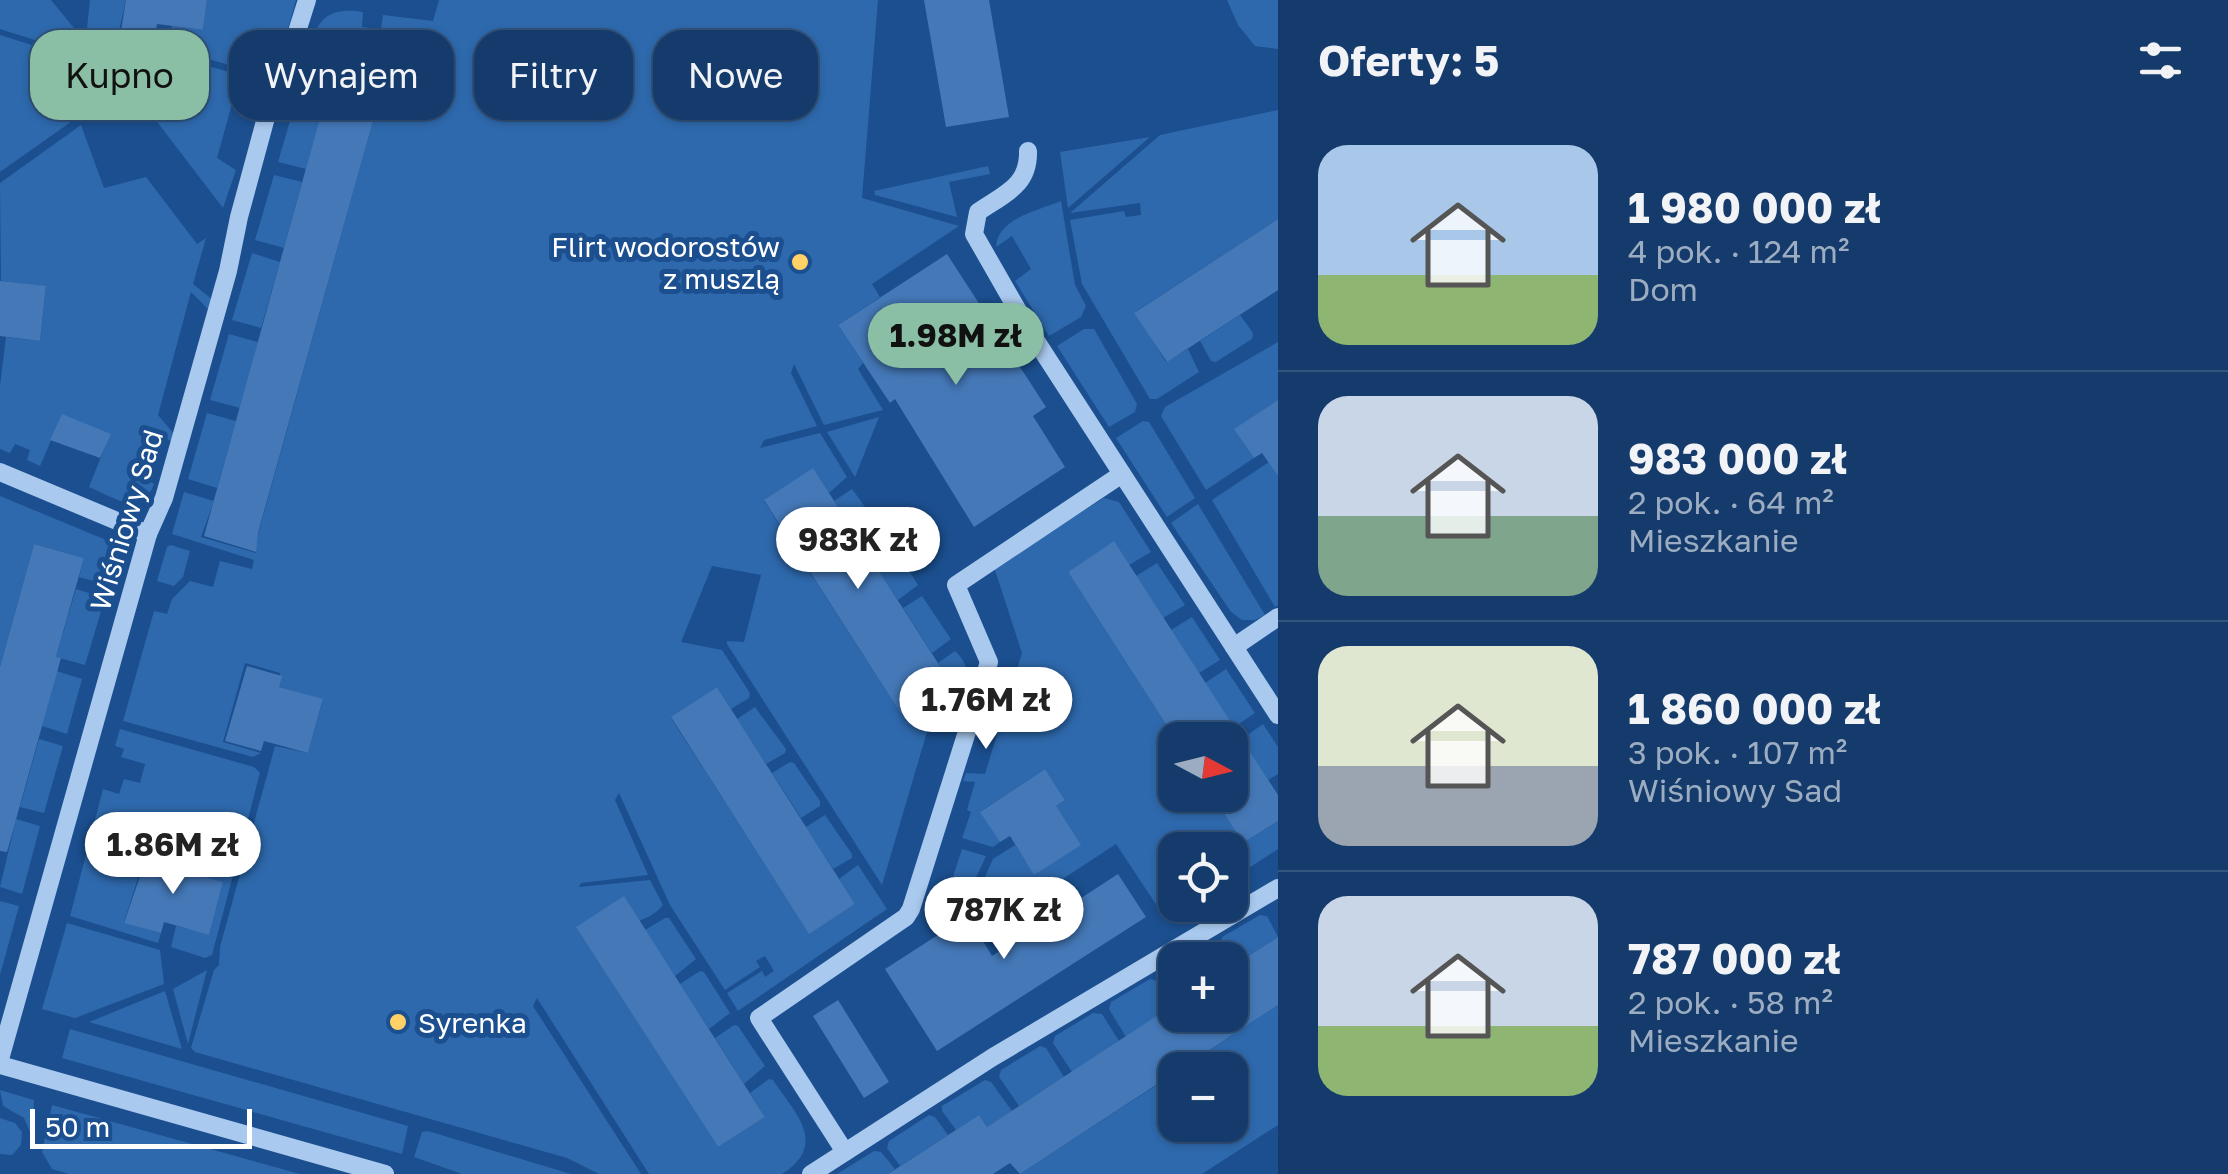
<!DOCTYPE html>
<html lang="pl">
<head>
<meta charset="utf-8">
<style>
	body { margin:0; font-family:"Golos Text",sans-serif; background:#1d4271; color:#f1f3f6; height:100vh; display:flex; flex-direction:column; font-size:38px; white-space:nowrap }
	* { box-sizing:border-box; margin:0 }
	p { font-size:32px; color:#9dadc1 }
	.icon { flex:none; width:55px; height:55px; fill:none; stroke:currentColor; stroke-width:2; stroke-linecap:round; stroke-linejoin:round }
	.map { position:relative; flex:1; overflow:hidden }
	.side { display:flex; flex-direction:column; background:#143b6b; width:950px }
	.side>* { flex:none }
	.hud { position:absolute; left:30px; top:30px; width:950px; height:90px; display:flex; gap:20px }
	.needle { width:65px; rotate:97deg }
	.buttons { position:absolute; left:1158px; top:722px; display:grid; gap:20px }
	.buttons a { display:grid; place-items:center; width:90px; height:90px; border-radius:20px; background:#143b6b; box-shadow:0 2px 8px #0004,0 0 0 2px #33557e; font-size:50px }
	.scale { position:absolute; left:30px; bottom:25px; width:222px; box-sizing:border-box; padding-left:10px; border:5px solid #fff; border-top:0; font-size:28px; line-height:35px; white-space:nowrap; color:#fff; -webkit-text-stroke:8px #1b4f8f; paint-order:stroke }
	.price { position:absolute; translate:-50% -85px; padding:0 22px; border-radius:35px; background:#fff; color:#222; font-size:32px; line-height:65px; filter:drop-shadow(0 2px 5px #0008) }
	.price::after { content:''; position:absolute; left:50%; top:60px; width:30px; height:22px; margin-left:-15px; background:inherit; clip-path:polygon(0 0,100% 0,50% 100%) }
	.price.active { background:#8abfa5; color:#111 }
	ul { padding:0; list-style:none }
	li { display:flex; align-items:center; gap:30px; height:250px; padding:0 40px }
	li+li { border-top:2px solid #33557e }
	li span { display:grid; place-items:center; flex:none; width:280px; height:200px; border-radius:30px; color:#555 }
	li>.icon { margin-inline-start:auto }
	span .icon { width:120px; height:120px; fill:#fffc; stroke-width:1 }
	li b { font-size:42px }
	h2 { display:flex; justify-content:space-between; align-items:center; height:120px; padding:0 40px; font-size:42px }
	.chip { padding:0 35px; border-radius:30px; background:#143b6b; box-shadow:0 2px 8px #0004,0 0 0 2px #33557e; font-size:35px; line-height:90px }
	.chip.active { background:#8abfa5; color:#111 }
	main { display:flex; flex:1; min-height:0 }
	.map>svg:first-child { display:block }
	.green { fill:#2e69ad }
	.building { fill:#4478b7 }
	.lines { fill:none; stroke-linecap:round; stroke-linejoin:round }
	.minor { stroke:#a9c9ee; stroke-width:18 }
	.poi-dot { fill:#ffd166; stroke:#1b4f8f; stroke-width:4 }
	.labels { text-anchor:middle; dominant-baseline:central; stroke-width:10; stroke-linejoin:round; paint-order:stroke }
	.poi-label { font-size:28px; fill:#fff; stroke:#1b4f8f; text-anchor:end }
	.street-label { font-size:28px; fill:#fff; stroke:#1b4f8f }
</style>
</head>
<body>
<main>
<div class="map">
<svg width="1278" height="1174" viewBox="0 0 1278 1174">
	<rect width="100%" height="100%" fill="#1b4f8f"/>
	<g class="green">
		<polygon points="0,0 51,0 101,61 0,29"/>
		<polygon points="90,0 126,0 119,31 155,36 152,64 126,83 87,28"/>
		<polygon points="207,0 296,0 277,68 262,74 168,48 172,26 203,30"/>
		<path d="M 439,0 L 878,0 L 862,198 L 959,226 L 872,284 L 880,297 L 838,325 L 863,363 L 858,369 L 883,410 L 824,425 L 794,364 L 791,373 L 817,426 L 764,440 L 760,448 L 820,433 L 847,477 L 829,493 L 813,469 L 764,501 L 903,717 L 952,685 L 938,663 L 955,651 C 980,673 962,705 953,732 L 929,725 L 882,885 L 727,644 L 727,641 L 744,642 L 761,575 L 712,566 L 681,642 L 722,650 L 750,693 L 749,698 L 731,709 L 717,687 L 671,718 L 809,933 L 855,904 L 839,879 L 858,865 L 887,909 L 738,1011 L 727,993 L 762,971 L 765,977 L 774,971 L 765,956 L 756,961 L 760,967 L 725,990 L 670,905 L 619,793 L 615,800 L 648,875 L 581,883 L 579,887 L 650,880 L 663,905 C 644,929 605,925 577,928 L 718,1147 L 765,1117 L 750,1093 L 769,1079 L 773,1080 C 795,1113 829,1144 782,1174 L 649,1174 L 537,998 L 533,1006 L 641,1174 L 599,1174 L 567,1158 L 195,1052 L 191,1048 L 214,970 L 219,965 L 220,947 L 275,746 L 308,753 L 323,700 L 279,687 L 280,673 L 245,663 L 223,742 L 261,753 L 253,757 L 123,721 L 154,611 L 167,614 L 172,599 L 190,581 L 213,587 L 220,561 L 252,569 L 254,560 L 172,534 L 184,492 L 214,501 L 201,537 L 256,553 L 254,549 L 382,88 L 386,85 L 331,69 L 327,90 L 301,83 C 313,42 310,3 363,12 L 362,27 L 381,29 L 383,15 L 433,21 Z"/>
		<polygon points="1227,0 1278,0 1278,49 1255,46 1238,25"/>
		<polygon points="0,35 105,68 119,88 0,172"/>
		<polygon points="176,57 240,75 217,158 236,170 223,208 132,89"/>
		<polygon points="297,97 324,104 306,169 278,162"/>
		<polygon points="1278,110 1278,219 1135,312 1166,362 1188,349 1199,372 1157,399 1150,399 1082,284 1070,220 1124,211 1126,217 1141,215 1140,203 1070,213 1160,135"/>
		<path d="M 81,125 L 104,188 L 146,177 L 197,244 L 206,238 L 193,284 L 213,300 L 209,310 L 191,292 L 158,415 L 174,434 L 172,442 L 152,428 L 139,473 L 154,484 C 140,519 114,497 89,487 L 110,434 L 62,415 L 40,466 L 27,460 L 30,450 L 15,444 L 10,453 L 0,449 L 0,386 L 6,337 L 40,341 L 46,287 L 1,281 L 0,183 Z"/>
		<polygon points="1150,137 1068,208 1060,152"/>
		<polygon points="988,166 990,174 949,182 957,217 875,195 874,191"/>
		<polygon points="274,175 302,182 284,248 255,240"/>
		<path d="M 1061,201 L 1075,285 L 1086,306 L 1081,317 L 1049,336 L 1015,281 L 1031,269 L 1012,236 L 996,247 C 998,218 1037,211 1061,201 Z"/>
		<polygon points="252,253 280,262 261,328 232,320"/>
		<polygon points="1240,315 1253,333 1252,339 1216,362 1211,361 1200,341"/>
		<polygon points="1084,329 1094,329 1137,404 1135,412 1109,427 1057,346"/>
		<polygon points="229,334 258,342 240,408 210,400"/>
		<polygon points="1278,342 1278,400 1235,429 1254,458 1206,490 1161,416 1165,407"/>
		<polygon points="207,413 236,421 217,488 188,479"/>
		<polygon points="879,417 855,477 827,432"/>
		<polygon points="1143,421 1149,422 1195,498 1167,517 1116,438"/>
		<polygon points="1269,462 1278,476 1278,605 1275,607 1212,500"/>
		<polygon points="852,489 882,530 882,534 863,546 834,501"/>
		<polygon points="0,496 111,542 118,552 109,585 79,577 84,558 34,544 0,667"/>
		<polygon points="1104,498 1119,502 1151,552 1129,565 1113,542 1068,572 1176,740 1175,795 1212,795 1243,843 1278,821 1278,849 1230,880 1230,850 1175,850 1175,905 1191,905 1167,921 1116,844 979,934 968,917 938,935 930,917 947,906 948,892 962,849 986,856 964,904 971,907 993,859 1015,845 1035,875 1056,806 1065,800 1045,769 981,811 1000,842 993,847 962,838 971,812 967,810 975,782 963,781 966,773 985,774 1022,653 994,567"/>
		<polygon points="1198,504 1265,615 1255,620 1242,620 1231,612 1171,523"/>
		<polygon points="887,543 891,543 918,585 898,600 868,555"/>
		<polygon points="171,545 190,551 183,577 174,586 157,581 167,547"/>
		<polygon points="1157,563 1185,605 1163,618 1136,576"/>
		<polygon points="76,589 105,598 85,665 56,657"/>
		<polygon points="922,596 951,639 932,653 903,608"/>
		<polygon points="1192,617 1220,660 1199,673 1171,630"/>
		<polygon points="1226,669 1255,713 1234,727 1205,683"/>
		<polygon points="53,670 82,679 67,734 42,726"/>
		<polygon points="755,707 786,749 785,753 766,764 737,719"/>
		<polygon points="1263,724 1278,747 1278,774 1268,780 1242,739"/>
		<polygon points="120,729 254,767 260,773 212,955 205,958 171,947 176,926 209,934 223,882 178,869 180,859 147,850 124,922 161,933 158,943 70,916 103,789 119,794 124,779 140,783 145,764 121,757 124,749 115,746"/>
		<polygon points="39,739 63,746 44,813 20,807"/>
		<polygon points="790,762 794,763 820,801 820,806 801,818 772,773"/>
		<polygon points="825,815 852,854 852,858 833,869 806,827"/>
		<polygon points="16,819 40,826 22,894 0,887"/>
		<polygon points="0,901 19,906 0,975"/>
		<polygon points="1260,915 1267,916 1278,937 1234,966 1220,944 1222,937"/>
		<polygon points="665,918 669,918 696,959 675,976 645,930"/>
		<polygon points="67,923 160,950 164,984 75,1018 42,1009"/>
		<polygon points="207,970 188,1044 173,989"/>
		<polygon points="700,971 704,972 730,1013 709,1029 680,984"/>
		<polygon points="1150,979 1157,981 1173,1006 1126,1037 1109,1009 1111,1002"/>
		<polygon points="165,991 182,1049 89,1022"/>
		<polygon points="1278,1005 1278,1125 1202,1174 1020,1174 1175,1073 1175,1125 1230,1125 1230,1070 1179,1070"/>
		<polygon points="1093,1013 1102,1014 1119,1041 1072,1072 1053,1043 1055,1036"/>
		<polygon points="734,1025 738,1026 765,1066 744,1084 715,1038"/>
		<polygon points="70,1029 408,1126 402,1154 62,1058"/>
		<polygon points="1040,1046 1046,1048 1064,1077 1019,1106 999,1077 1001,1070"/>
		<polygon points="985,1080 991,1082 1012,1111 987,1127 979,1115 956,1130 942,1111 942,1106"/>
		<polygon points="0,1090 34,1100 32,1137 24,1118 3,1106"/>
		<polygon points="52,1105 300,1174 69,1174 52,1169 42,1152"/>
		<polygon points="929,1115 935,1117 948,1135 900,1166 887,1148 889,1141"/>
		<polygon points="0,1118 15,1123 22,1132 21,1145 12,1155 0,1154"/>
		<polygon points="428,1131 571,1174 462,1174 414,1157 422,1132"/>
		<polygon points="874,1151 881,1152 895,1169 888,1174 837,1174"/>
	</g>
	<g class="building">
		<polygon points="126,0 207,0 203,30 157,24 155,36 121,31"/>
		<polygon points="924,0 989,0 1009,117 946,127"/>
		<polygon points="333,71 383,85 258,533 256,552 204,536"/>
		<polygon points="1278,219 1278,290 1167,362 1134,313"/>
		<polygon points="947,254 1046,407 1033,416 1065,467 974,527 895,399 890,403 838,325"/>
		<polygon points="0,281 46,286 40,341 0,336"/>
		<polygon points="1278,400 1278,476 1262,453 1254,458 1234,429"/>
		<polygon points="62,414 111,434 100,458 50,440"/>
		<polygon points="813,468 952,685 903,717 764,500"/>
		<polygon points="1114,541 1278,795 1278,821 1243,843 1212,795 1230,795 1230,740 1176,740 1068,572"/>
		<polygon points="34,544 84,558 56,657 61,658 7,852 0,851 0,667"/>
		<polygon points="247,666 282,676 279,687 323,699 308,753 264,741 261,751 225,741"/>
		<polygon points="717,687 855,904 809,934 671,717"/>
		<polygon points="1045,769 1065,800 1056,806 1081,845 1034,875 1010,836 1000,842 980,812"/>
		<polygon points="149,850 181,859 178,869 223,882 209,935 164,922 161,933 124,923"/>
		<polygon points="1118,874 1146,917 937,1051 885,969 955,924 963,907 992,956"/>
		<polygon points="624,896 765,1117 718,1147 576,927"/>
		<polygon points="1278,937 1278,1005 1020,1174 1010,1163 993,1174 888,1174 979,1115 987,1127 1175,1004 1175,1015 1230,1015 1230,968"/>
		<polygon points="838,1000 889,1082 864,1098 813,1016"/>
	</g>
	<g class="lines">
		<g class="minor">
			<path d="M 1028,151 C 1029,186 1004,194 978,212 L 974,234 L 1029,330 L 1278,715"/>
			<polyline points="0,472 148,534"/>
			<polyline points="1234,647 1278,617"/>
			<polyline points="0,1059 148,534 164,498 228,271 239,217 271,99 284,73 307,0"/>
			<polyline points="0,1065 385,1174"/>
			<polyline points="845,1152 759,1018 906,917 911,909 989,662 956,585 1122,474"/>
			<polyline points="811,1174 993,1057 1278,888"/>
		</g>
	</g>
	<g class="poi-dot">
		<circle cx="800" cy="262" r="10"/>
		<circle cx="398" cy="1022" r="10"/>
	</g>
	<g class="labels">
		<g class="poi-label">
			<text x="780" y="246">Flirt wodorostów<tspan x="780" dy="32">z muszlą</tspan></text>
			<text x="418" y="1022" text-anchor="start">Syrenka</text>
		</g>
		<g class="street-label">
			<text transform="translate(126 520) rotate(-73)">Wiśniowy Sad</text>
		</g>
	</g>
</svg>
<div class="buttons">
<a><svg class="needle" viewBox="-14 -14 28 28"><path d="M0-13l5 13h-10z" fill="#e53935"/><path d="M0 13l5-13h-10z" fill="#9dadc1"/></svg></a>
<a><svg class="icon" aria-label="locate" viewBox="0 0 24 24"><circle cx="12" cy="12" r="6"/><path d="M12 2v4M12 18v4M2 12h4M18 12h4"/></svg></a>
<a>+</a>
<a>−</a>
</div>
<div class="scale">50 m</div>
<b class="price active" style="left:956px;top:388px">1.98M zł</b>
<b class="price" style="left:858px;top:592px">983K zł</b>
<b class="price" style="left:986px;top:752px">1.76M zł</b>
<b class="price" style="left:173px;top:897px">1.86M zł</b>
<b class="price" style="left:1004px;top:962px">787K zł</b>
<div class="hud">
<a class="chip active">Kupno</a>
<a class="chip">Wynajem</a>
<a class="chip">Filtry</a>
<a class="chip">Nowe</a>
</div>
</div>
<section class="side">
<h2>Oferty: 5<svg class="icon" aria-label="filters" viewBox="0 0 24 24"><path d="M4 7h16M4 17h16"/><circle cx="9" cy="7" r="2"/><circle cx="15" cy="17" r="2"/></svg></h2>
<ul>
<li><span style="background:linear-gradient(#a9c7e8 65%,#8fb573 0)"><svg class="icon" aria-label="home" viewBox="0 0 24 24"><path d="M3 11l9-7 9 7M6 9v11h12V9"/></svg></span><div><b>1 980 000 zł</b><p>4 pok. · 124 m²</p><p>Dom</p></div></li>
<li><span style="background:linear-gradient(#c9d6e8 60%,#7fa58c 0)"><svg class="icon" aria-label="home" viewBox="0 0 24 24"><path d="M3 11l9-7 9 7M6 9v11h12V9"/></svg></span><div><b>983 000 zł</b><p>2 pok. · 64 m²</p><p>Mieszkanie</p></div></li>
<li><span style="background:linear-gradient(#dfe7d0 60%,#9aa5b1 0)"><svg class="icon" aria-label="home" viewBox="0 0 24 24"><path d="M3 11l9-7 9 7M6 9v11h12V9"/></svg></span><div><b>1 860 000 zł</b><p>3 pok. · 107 m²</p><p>Wiśniowy Sad</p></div></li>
<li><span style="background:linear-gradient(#c9d6e8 65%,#8fb573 0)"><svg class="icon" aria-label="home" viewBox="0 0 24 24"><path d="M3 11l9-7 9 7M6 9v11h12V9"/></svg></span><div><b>787 000 zł</b><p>2 pok. · 58 m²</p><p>Mieszkanie</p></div></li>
</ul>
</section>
</main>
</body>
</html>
